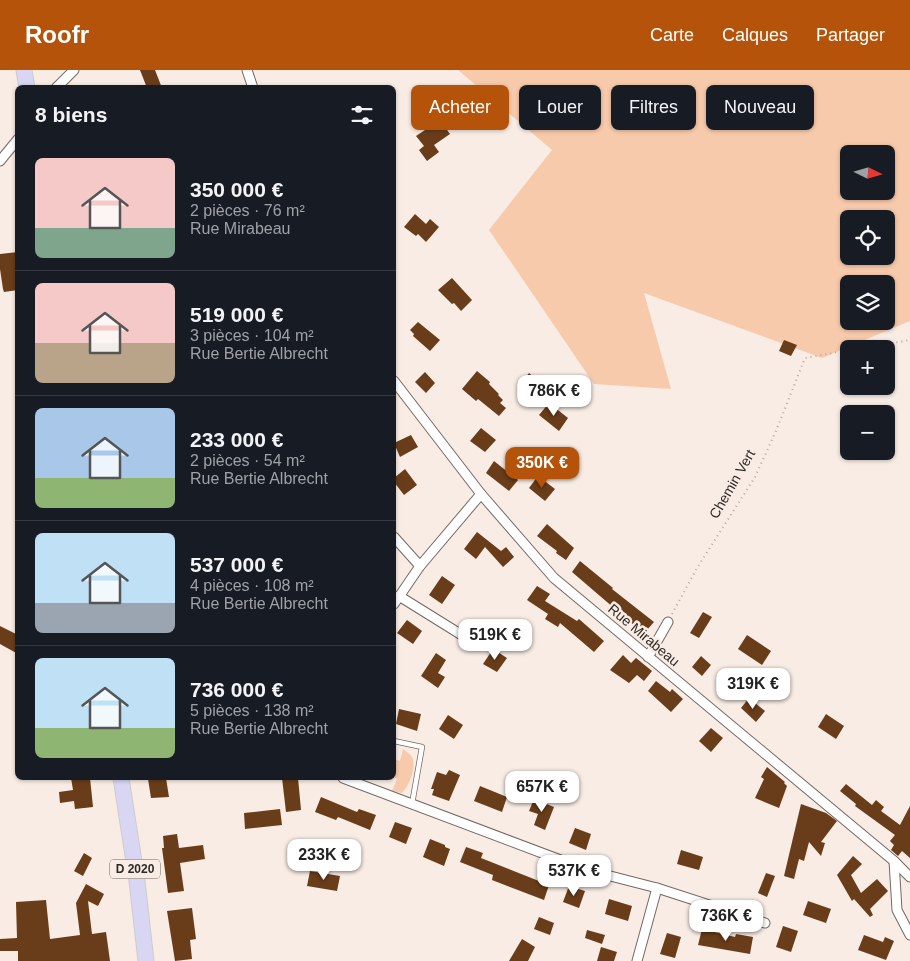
<!DOCTYPE html>
<html lang="fr">
<head>
<meta charset="utf-8">
<style>
	body { margin:0; font-family:Helvetica,sans-serif; background:#20242c; color:#f1f3f6; height:100vh; display:flex; flex-direction:column; font-size:19px; white-space:nowrap }
	* { box-sizing:border-box; margin:0 }
	p { font-size:16px; color:#9ea1a6 }
	.icon { flex:none; width:28px; height:28px; fill:none; stroke:currentColor; stroke-width:2; stroke-linecap:round; stroke-linejoin:round }
	.map { position:relative; flex:1; overflow:hidden }
	.side { position:absolute; left:15px; top:15px; width:381px; height:695px; display:flex; flex-direction:column; background:#171b24; border-radius:8px; box-shadow:0 1px 4px #0004 }
	.side>* { flex:none }
	.guide { position:absolute; left:411px; top:15px; width:424px; height:45px; display:flex; gap:10px }
	.needle { width:32px; rotate:95deg }
	.fabs { position:absolute; left:840px; top:75px; display:grid; gap:10px }
	.fabs a { display:grid; place-items:center; width:55px; height:55px; border-radius:8px; background:#171b24; box-shadow:0 1px 4px #0004; font-size:25px }
	.price { position:absolute; translate:-50% -42px; padding:0 11px; border-radius:10px; background:#fff; color:#222; font-size:16px; line-height:32px; filter:drop-shadow(0 1px 2px #0008) }
	.price::after { content:''; position:absolute; left:50%; top:30px; width:15px; height:11px; margin-left:-8px; background:inherit; clip-path:polygon(0 0,100% 0,50% 100%) }
	.price.active { background:#b45309; color:#fff }
	ul { padding:0; list-style:none }
	li { display:flex; align-items:center; gap:15px; height:125px; padding:0 20px }
	li+li { border-top:1px solid #363941 }
	li span { display:grid; place-items:center; flex:none; width:140px; height:100px; border-radius:8px; color:#555 }
	li>.icon { margin-inline-start:auto }
	span .icon { width:60px; height:60px; fill:#fffc; stroke-width:1 }
	li b { font-size:21px }
	h2 { display:flex; justify-content:space-between; align-items:center; height:60px; padding:0 20px; font-size:21px }
	.chip { padding:0 18px; border-radius:8px; background:#171b24; box-shadow:0 1px 4px #0004; font-size:18px; line-height:45px }
	.chip.active { background:#b45309; color:#fff }
	header { display:flex; align-items:center; gap:30px; box-sizing:border-box; height:70px; padding:0 25px; background:#b45309; color:#fff }
	header strong { font-size:24px }
	nav { display:flex; gap:28px; margin-inline-start:auto; font-size:18px }
	.map>svg:first-child { display:block }
	.green { fill:#f8caac; fill-rule:evenodd }
	.building { fill:#6a3d1a }
	.lines { fill:none; stroke-linecap:round; stroke-linejoin:round }
	.service-casing { stroke:#746963; stroke-width:6 }
	.minor-casing { stroke:#746963; stroke-width:11 }
	.primary-casing { stroke:#cdcccb; stroke-width:17 }
	.path { stroke:#b2a8a2; stroke-width:2; stroke-dasharray:1 4; stroke-linecap:butt }
	.service { stroke:#fff; stroke-width:4.5 }
	.minor { stroke:#fff; stroke-width:9 }
	.primary { stroke:#d9d6f4; stroke-width:15 }
	.labels { text-anchor:middle; dominant-baseline:central; stroke-width:5; stroke-linejoin:round; paint-order:stroke }
	.shield { fill:#f8ece4; stroke:#6b645f; stroke-width:1 }
	.shield-label { font-size:12px; font-weight:bold; fill:#2e2926 }
	.street-label { font-size:14px; fill:#2e2926; stroke:#f8ece4 }
</style>
</head>
<body>
<header>
<strong>Roofr</strong>
<nav><a>Carte</a><a>Calques</a><a>Partager</a></nav>
</header>
<div class="map">
<svg width="910" height="891" viewBox="0 0 910 891">
	<rect width="100%" height="100%" fill="#f8ece4"/>
	<g class="green">
		<path d="M 458,0 L 910,0 L 910,251 L 822,288 L 644,223 L 671,319 L 594,314 L 489,160 L 552,80 ZM 849,84 L 886,84 L 886,121 L 849,121 ZM 849,149 L 886,149 L 886,186 L 849,186 ZM 849,214 L 886,214 L 886,251 L 849,251 Z"/>
		<path d="M 403,679 C 406,681 410,684 412,687 C 417,698 409,715 402,723 L 392,721 L 397,709 L 394,707 L 394,689 L 400,691 Z"/>
	</g>
	<g class="building">
		<polygon points="140,0 155,0 162,18 147,18"/>
		<polygon points="440,50 450,64 434,75 439,82 427,91 419,80 424,76 416,66"/>
		<polygon points="415,144 426,154 430,149 439,157 426,172 418,164 416,166 404,157"/>
		<polygon points="18,182 18,220 4,222 3,219 0,199 0,184"/>
		<polygon points="452,208 472,230 461,241 454,233 452,234 438,220"/>
		<polygon points="418,252 440,270 430,281 413,266 414,264 410,260"/>
		<polygon points="784,270 797,275 791,286 779,281"/>
		<polygon points="477,301 490,312 489,314 499,324 498,325 503,330 500,333 506,338 499,346 478,329 476,331 462,319"/>
		<polygon points="425,302 435,313 426,323 415,312"/>
		<polygon points="529,303 548,320 538,331 519,315"/>
		<polygon points="549,333 568,348 559,361 539,345"/>
		<polygon points="481,358 496,370 485,382 470,371"/>
		<polygon points="411,365 418,377 400,387 394,373"/>
		<polygon points="494,391 518,410 509,421 486,403"/>
		<polygon points="405,399 417,415 404,425 394,412 394,408"/>
		<polygon points="538,406 555,419 545,431 529,418"/>
		<polygon points="547,454 574,478 566,490 556,483 557,481 537,466"/>
		<polygon points="477,462 501,481 506,477 514,487 503,497 485,477 476,489 464,479"/>
		<polygon points="580,491 613,518 612,519 654,552 647,560 645,558 642,562 572,502"/>
		<polygon points="442,506 455,515 442,534 429,525"/>
		<polygon points="537,516 550,524 545,531 577,551 579,549 604,571 594,582 560,553 558,557 545,549 548,544 527,530"/>
		<polygon points="703,542 712,547 699,568 690,563"/>
		<polygon points="407,550 422,561 413,574 397,563"/>
		<polygon points="0,556 18,565 18,584 0,574"/>
		<polygon points="747,565 771,581 762,595 738,579"/>
		<polygon points="493,579 507,588 497,602 483,594"/>
		<polygon points="436,583 446,590 438,603 445,607 438,618 421,606"/>
		<polygon points="623,585 631,593 636,588 652,601 644,611 637,605 629,613 610,600"/>
		<polygon points="701,586 711,595 702,606 692,597"/>
		<polygon points="656,611 670,622 672,619 683,629 671,642 648,621"/>
		<polygon points="749,628 765,641 756,652 741,638"/>
		<polygon points="399,639 421,644 417,661 396,654"/>
		<polygon points="826,644 844,656 836,669 818,657"/>
		<polygon points="448,645 463,655 454,669 439,659"/>
		<polygon points="711,658 723,668 711,682 699,671"/>
		<polygon points="767,697 785,712 784,713 787,716 779,738 755,728 764,709 761,707"/>
		<polygon points="449,700 460,705 449,731 432,725 434,719 431,719 437,702 446,705"/>
		<polygon points="71,708 90,708 93,737 75,739 74,731 60,733 59,722 73,720"/>
		<polygon points="162,708 166,708 169,727 151,728 148,709"/>
		<polygon points="282,708 298,708 301,740 286,742"/>
		<polygon points="846,714 872,735 876,730 884,737 881,741 900,755 910,736 910,788 902,781 898,786 891,780 894,775 890,771 895,765 855,736 856,734 840,721"/>
		<polygon points="480,716 507,727 502,742 474,731"/>
		<polygon points="321,727 357,742 359,739 376,745 370,760 338,747 336,750 315,742"/>
		<polygon points="534,729 554,737 545,760 534,755 538,744 529,741"/>
		<polygon points="801,734 826,743 837,751 821,772 825,773 821,786 809,772 804,791 799,789 794,809 784,806"/>
		<polygon points="280,739 282,755 245,759 244,743"/>
		<polygon points="395,752 412,758 406,774 389,767"/>
		<polygon points="575,758 591,764 586,780 569,773"/>
		<polygon points="177,764 179,778 203,775 205,789 180,793 184,821 168,823 162,778 164,778 163,766"/>
		<polygon points="430,769 445,775 445,777 450,779 444,796 423,787"/>
		<polygon points="466,777 483,783 481,788 549,815 544,830 492,810 493,805 460,792"/>
		<polygon points="681,780 703,787 699,800 677,794"/>
		<polygon points="84,783 92,788 83,806 74,801"/>
		<polygon points="853,786 862,794 851,805 861,823 877,809 888,821 870,839 873,845 870,847 854,829 852,831 837,805"/>
		<polygon points="310,801 340,806 337,821 307,816"/>
		<polygon points="766,803 775,806 767,827 758,823"/>
		<polygon points="86,814 104,824 98,836 88,831 92,864 106,862 110,891 18,891 18,881 0,881 0,869 17,868 16,832 46,830 50,869 80,865 76,833"/>
		<polygon points="569,816 585,821 579,838 563,832"/>
		<polygon points="609,829 632,836 628,851 605,844"/>
		<polygon points="808,831 831,839 826,853 803,845"/>
		<polygon points="192,838 196,869 190,870 192,889 175,891 167,841"/>
		<polygon points="539,847 554,853 550,865 534,859"/>
		<polygon points="783,856 798,861 791,882 776,877"/>
		<polygon points="702,859 735,867 736,864 753,867 750,884 698,875"/>
		<polygon points="587,860 605,865 602,874 585,868"/>
		<polygon points="667,863 681,867 675,888 660,884"/>
		<polygon points="864,865 883,872 885,867 894,871 886,890 858,880"/>
		<polygon points="522,869 535,877 528,891 509,891"/>
		<polygon points="601,877 617,882 614,891 597,891"/>
	</g>
	<g class="lines">
		<defs>
			<polyline id="service" points="394,671 422,677 412,734"/>
			<g id="minor">
				<polyline points="247,0 253,18"/>
				<polyline points="56,18 74,0"/>
				<polyline points="0,91 18,69"/>
				<polyline points="394,311 481,424 554,508 894,791 910,807"/>
				<polyline points="394,467 420,496"/>
				<polyline points="399,526 473,572"/>
				<polyline points="394,534 420,496 481,424"/>
				<polyline points="648,587 668,552"/>
				<polyline points="343,708 587,800 657,818 765,853"/>
				<polyline points="894,791 897,840 910,865"/>
				<polyline points="637,891 657,818"/>
			</g>
			<g id="primary">
				<polyline points="24,0 27,18"/>
				<polyline points="121,708 137,811 146,891"/>
			</g>
		</defs>
		<use href="#service" class="service-casing"/>
		<use href="#minor" class="minor-casing"/>
		<use href="#primary" class="primary-casing"/>
		<g class="path">
			<polyline points="857,279 910,270"/>
			<polyline points="672,544 697,498 755,407 776,361 805,288 849,280"/>
		</g>
		<use href="#service" class="service"/>
		<use href="#minor" class="minor"/>
		<use href="#primary" class="primary"/>
	</g>
	<g class="labels">
		<rect class="shield" x="110" y="789.5" width="50" height="19" rx="4"/>
		<g class="shield-label">
			<text x="135" y="799">D 2020</text>
		</g>
		<g class="street-label">
			<text transform="translate(732 414) rotate(-60)">Chemin Vert</text>
			<text transform="translate(644 565) rotate(40)">Rue Mirabeau</text>
		</g>
	</g>
</svg>
<div class="fabs">
<a><svg class="needle" viewBox="-14 -14 28 28"><path d="M0-13l5 13h-10z" fill="#e53935"/><path d="M0 13l5-13h-10z" fill="#9ea1a6"/></svg></a>
<a><svg class="icon" aria-label="locate" viewBox="0 0 24 24"><circle cx="12" cy="12" r="6"/><path d="M12 2v4M12 18v4M2 12h4M18 12h4"/></svg></a>
<a><svg class="icon" aria-label="layers" viewBox="0 0 24 24"><path d="M12 4l9 5-9 5-9-5zM3 14l9 5 9-5"/></svg></a>
<a>+</a>
<a>−</a>
</div>
<b class="price" style="left:554px;top:347px">786K €</b>
<b class="price active" style="left:542px;top:419px">350K €</b>
<b class="price" style="left:495px;top:591px">519K €</b>
<b class="price" style="left:753px;top:640px">319K €</b>
<b class="price" style="left:542px;top:743px">657K €</b>
<b class="price" style="left:324px;top:811px">233K €</b>
<b class="price" style="left:574px;top:827px">537K €</b>
<b class="price" style="left:726px;top:872px">736K €</b>
<div class="guide">
<a class="chip active">Acheter</a>
<a class="chip">Louer</a>
<a class="chip">Filtres</a>
<a class="chip">Nouveau</a>
</div>
<section class="side">
<h2>8 biens<svg class="icon" aria-label="filters" viewBox="0 0 24 24"><path d="M4 7h16M4 17h16"/><circle cx="9" cy="7" r="2"/><circle cx="15" cy="17" r="2"/></svg></h2>
<ul>
<li><span style="background:linear-gradient(#f6c9c9 70%,#7fa58c 0)"><svg class="icon" aria-label="home" viewBox="0 0 24 24"><path d="M3 11l9-7 9 7M6 9v11h12V9"/></svg></span><div><b>350 000 €</b><p>2 pièces · 76 m²</p><p>Rue Mirabeau</p></div></li>
<li><span style="background:linear-gradient(#f6c9c9 60%,#b9a48a 0)"><svg class="icon" aria-label="home" viewBox="0 0 24 24"><path d="M3 11l9-7 9 7M6 9v11h12V9"/></svg></span><div><b>519 000 €</b><p>3 pièces · 104 m²</p><p>Rue Bertie Albrecht</p></div></li>
<li><span style="background:linear-gradient(#a9c7e8 70%,#8fb573 0)"><svg class="icon" aria-label="home" viewBox="0 0 24 24"><path d="M3 11l9-7 9 7M6 9v11h12V9"/></svg></span><div><b>233 000 €</b><p>2 pièces · 54 m²</p><p>Rue Bertie Albrecht</p></div></li>
<li><span style="background:linear-gradient(#bfe0f5 70%,#9aa5b1 0)"><svg class="icon" aria-label="home" viewBox="0 0 24 24"><path d="M3 11l9-7 9 7M6 9v11h12V9"/></svg></span><div><b>537 000 €</b><p>4 pièces · 108 m²</p><p>Rue Bertie Albrecht</p></div></li>
<li><span style="background:linear-gradient(#bfe0f5 70%,#8fb573 0)"><svg class="icon" aria-label="home" viewBox="0 0 24 24"><path d="M3 11l9-7 9 7M6 9v11h12V9"/></svg></span><div><b>736 000 €</b><p>5 pièces · 138 m²</p><p>Rue Bertie Albrecht</p></div></li>
</ul>
</section>
</div>
</body>
</html>
